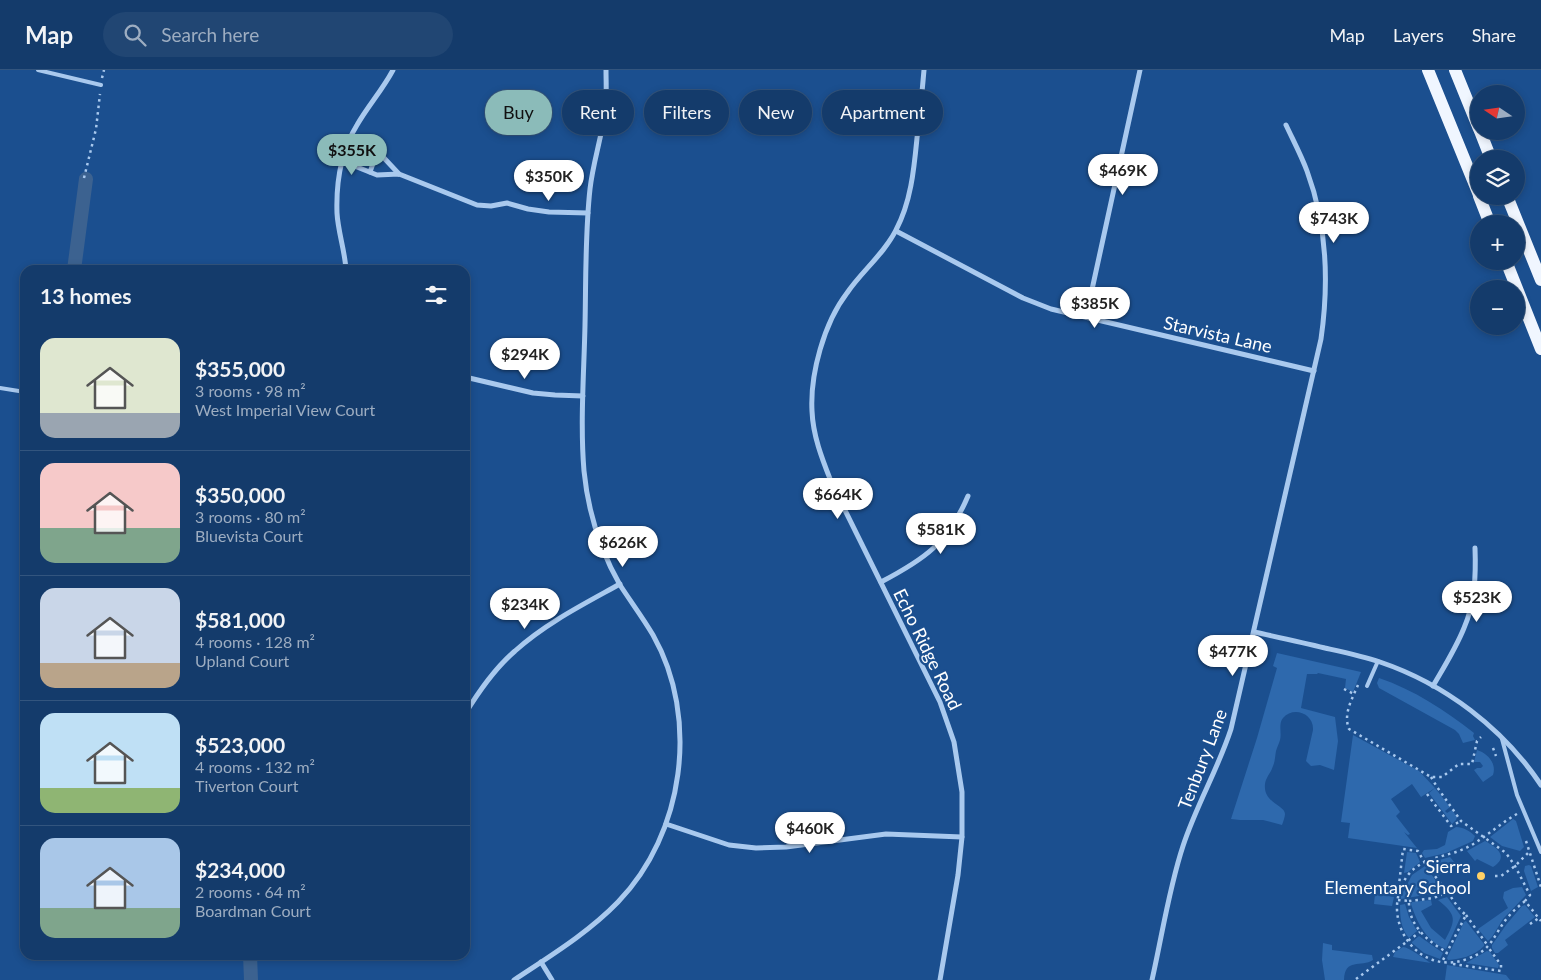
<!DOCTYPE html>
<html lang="en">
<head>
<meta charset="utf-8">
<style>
	body { margin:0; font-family:Lato,sans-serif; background:#214673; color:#f1f3f6; height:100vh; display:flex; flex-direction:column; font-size:19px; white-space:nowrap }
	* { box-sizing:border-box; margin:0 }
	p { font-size:16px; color:#9dadc1 }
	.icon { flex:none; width:28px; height:28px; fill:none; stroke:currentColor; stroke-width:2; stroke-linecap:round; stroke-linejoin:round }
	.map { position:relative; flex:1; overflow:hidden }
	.drawer { position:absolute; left:20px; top:195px; width:450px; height:695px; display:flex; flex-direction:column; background:#143b6b; border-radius:15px; box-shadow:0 2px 8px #0003,0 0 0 1px #33557e }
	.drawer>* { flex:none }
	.hud { position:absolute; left:485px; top:20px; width:475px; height:45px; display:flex; gap:10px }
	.needle { width:32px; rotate:283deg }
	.tools { position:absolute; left:1470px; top:15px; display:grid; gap:10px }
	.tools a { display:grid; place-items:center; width:55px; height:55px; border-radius:50%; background:#143b6b; box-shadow:0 2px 8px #0003,0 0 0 1px #33557e; font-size:25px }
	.price { position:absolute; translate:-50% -42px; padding:0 11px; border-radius:18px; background:#fff; color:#222; font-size:16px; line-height:32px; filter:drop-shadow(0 1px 2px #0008) }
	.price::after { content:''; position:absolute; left:50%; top:30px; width:15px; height:11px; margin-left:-8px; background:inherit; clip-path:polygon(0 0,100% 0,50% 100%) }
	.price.active { background:#8bbbb9; color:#111 }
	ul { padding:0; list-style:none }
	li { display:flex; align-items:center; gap:15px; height:125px; padding:0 20px }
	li+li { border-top:1px solid #33557e }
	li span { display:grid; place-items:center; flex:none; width:140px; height:100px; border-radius:15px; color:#555 }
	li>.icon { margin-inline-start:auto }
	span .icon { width:60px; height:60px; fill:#fffc; stroke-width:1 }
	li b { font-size:21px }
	h2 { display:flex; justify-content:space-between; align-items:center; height:60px; padding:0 20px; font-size:21px }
	.tag { padding:0 18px; border-radius:22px; background:#143b6b; box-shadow:0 2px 8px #0003,0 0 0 1px #33557e; font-size:18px; line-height:45px }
	.tag.active { background:#8bbbb9; color:#111 }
	header { display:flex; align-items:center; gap:30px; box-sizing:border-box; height:70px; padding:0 25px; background:#143b6b; border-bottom:1px solid #33557e }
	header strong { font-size:24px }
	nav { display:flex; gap:28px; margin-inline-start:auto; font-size:18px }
	.search { width:350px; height:45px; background:#214673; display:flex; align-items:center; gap:12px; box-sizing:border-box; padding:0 18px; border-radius:28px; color:#9dadc1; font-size:19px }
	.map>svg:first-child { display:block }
	.green { fill:#2e69ad }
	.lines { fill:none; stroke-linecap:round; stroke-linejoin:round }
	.canal { stroke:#3c6290; stroke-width:14 }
	.path { stroke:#a9c9ee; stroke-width:2.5; stroke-dasharray:2.5 4; stroke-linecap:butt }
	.lane { stroke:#a9c9ee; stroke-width:4 }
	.street { stroke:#a9c9ee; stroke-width:5 }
	.primary { stroke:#f0f6ff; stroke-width:12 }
	.poi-dot { fill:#ffd166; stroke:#1b4f8f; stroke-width:2 }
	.labels { text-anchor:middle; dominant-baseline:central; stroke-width:4.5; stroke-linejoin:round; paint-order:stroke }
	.street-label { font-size:18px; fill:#fff; stroke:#1b4f8f }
	.poi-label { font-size:18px; fill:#fff; stroke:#1b4f8f; text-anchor:end }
</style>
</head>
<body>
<header>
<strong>Map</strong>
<div class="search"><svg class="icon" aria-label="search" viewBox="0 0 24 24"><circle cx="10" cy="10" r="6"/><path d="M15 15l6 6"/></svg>Search here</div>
<nav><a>Map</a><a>Layers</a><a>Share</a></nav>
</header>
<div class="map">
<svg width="1541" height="910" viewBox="0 0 1541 910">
	<rect width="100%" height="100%" fill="#1b4f8f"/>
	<g class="green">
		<path d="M 1277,583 L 1361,602 L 1353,622 L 1345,618 L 1346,609 L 1318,603 L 1317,604 L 1307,604 L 1301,638 L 1335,647 L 1338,671 L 1334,700 L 1320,695 L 1311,696 L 1306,691 L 1313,660 C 1314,643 1293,636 1283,648 C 1278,654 1282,663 1280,670 C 1279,674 1277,677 1276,681 C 1275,686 1275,692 1273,696 C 1271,703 1266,707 1265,714 C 1263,733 1285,735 1285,744 C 1285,747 1283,752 1282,755 L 1263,750 L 1240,750 L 1231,749 L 1257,668 L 1277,598 L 1273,596 Z"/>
		<path d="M 1379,608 C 1414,620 1445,640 1474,663 L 1473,666 L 1475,670 L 1463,673 L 1459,664 L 1455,660 L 1379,618 L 1377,613 Z"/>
		<polygon points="1353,665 1419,701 1435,718 1421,727 1412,714 1391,729 1400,742 1396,746 1410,764 1408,765 1404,762 1417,778 1348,768 1350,753 1341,752"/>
		<path d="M 1477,680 C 1487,683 1497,693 1493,705 L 1483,712 L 1474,700 L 1477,698 L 1481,698 L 1483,696 L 1480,692 L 1474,692 Z"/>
		<polygon points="1435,718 1450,737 1445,741 1447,743 1452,740 1457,747 1456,750 1452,754 1429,723"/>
		<polygon points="1513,749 1516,751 1524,777 1520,781 1502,776 1490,767"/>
		<path d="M 1456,757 C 1463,757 1470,761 1475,766 L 1473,771 L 1446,783 L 1425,788 L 1422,783 L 1424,780 L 1437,779 L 1445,775 L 1448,762 Z"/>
		<path d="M 1485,771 C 1498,778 1509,787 1493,797 L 1477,789 L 1475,791 L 1467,781 Z"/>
		<polygon points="1407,782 1416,783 1420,792 1408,802 1404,803"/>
		<polygon points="1450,787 1455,793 1438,806 1430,796 1432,792"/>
		<polygon points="1529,795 1531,796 1538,817 1531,821 1524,801 1525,796"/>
		<polygon points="1425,796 1443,820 1443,822 1401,829 1401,826 1412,805"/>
		<polygon points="1522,817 1526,825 1503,849 1492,867 1488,871 1478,859 1508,838 1503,828 1504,822 1513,818"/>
		<polygon points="1375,824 1394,827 1392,836 1374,834"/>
		<path d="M 1447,827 L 1461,846 L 1446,879 C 1427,872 1417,853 1411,834 L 1412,832 L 1431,830 L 1432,835 L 1421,841 L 1431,858 L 1445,870 C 1456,850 1457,845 1438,830 Z"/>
		<path d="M 1405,834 L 1409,847 L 1417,861 L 1409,868 C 1401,859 1400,847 1400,835 Z"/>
		<polygon points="1525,835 1535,847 1505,870 1508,875 1498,883 1495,883 1492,878 1492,875 1506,855 1522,836"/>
		<path d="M 1466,851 L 1484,874 L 1484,876 C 1474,886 1461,889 1448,890 L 1447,888 L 1464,852 Z"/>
		<polygon points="1419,866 1443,883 1440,889 1424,883 1412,873 1412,872"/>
		<path d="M 1323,873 L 1332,875 L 1332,880 L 1372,885 L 1373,890 C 1361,898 1345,887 1344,910 L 1325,910 L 1322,890 Z"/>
		<path d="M 1403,877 C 1409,877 1424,889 1431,893 L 1393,887 L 1395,882 Z"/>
		<polygon points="1487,881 1490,882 1499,895 1498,898 1466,893"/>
		<polygon points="1447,895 1506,905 1510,910 1445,910"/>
	</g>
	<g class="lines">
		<g class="canal">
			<polyline points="74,200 86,109"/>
			<polyline points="250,885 251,910"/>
		</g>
		<g class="path">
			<polyline points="102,8 104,0"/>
			<polyline points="84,108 96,59 100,24"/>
			<path d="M 1358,615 C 1352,629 1343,644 1349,659 L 1431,707 L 1442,707 L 1459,694 L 1472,694 L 1477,671 L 1481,667"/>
			<polyline points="1344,619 1354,624"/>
			<polyline points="1493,678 1496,686"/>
			<polyline points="1431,707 1437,717 1461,751 1506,783 1515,796 1530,825 1525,831 1541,851"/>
			<polyline points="1427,724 1451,756 1461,751"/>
			<path d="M 1517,744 C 1499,754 1484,769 1466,778 C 1447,787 1422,787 1408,805 C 1377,846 1416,908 1467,889 C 1493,880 1493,865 1508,847 C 1513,841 1519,836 1525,831"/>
			<polyline points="1526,771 1541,817"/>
			<polyline points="1495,806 1501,806 1515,796 1529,782"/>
			<path d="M 1398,824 L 1403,779 L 1418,781 C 1426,796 1436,807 1446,820 C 1453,829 1457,838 1466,845 L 1442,892"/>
			<path d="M 1398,830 L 1409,831 C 1408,855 1428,872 1447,882"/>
			<path d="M 1409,831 C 1421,829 1437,830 1447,821"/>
			<polyline points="1466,845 1488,876"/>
			<polyline points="1530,854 1539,848"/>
			<polyline points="1453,894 1501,901 1501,895 1488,877"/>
			<polyline points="1356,909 1420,862"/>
		</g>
		<g class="lane">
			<polyline points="38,0 101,15"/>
			<polyline points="0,318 25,322"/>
			<polyline points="1367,616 1378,591"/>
			<polyline points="1502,669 1517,725 1541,782"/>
		</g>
		<g class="street">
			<path d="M 924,0 C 922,23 920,45 917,68 C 914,99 911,132 896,160 C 884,184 862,201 847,223 C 824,253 810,304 812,341 C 813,367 823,391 832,414 L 940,632 L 954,672 L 962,722 L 962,767 L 958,805 L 940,910"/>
			<polyline points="348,74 384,88 399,104"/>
			<polyline points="342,91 377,105 399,104 477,135 491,136 507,133 528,139 549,142 588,143"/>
			<polyline points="370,102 376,85"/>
			<polyline points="896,161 1023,228 1051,239 1314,301"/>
			<path d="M 346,200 C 345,181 338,162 337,143 C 336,113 341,81 357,55 C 368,36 383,19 393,0"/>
			<polyline points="1086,247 1140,0"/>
			<polyline points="465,307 533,323 555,325 583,326"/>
			<path d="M 881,512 C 925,489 948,473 968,426"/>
			<path d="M 1254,562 C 1277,567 1301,572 1325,578 C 1343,582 1362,586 1380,592 C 1445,614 1503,658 1541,715"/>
			<path d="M 1433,616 C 1444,597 1456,578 1464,558 C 1475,533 1476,505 1475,478"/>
			<path d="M 465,644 C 479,621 495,598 515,581 C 546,553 584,534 620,514"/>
			<polyline points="666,754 729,775 756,778 786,777 886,764 962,767"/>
			<polyline points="541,892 552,910"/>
			<path d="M 514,910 C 550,886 588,863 618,832 C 684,764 700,648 653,565 C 643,548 631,532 620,515 C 600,480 588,441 584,401 C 580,353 584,303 585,255 C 586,210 585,164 590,119 C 593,92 602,67 605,40 C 607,27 606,13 606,0"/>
			<path d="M 1152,910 C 1162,866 1169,818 1183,776 C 1196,736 1218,699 1231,659 L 1321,269 C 1329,213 1327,155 1307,101 C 1301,85 1293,70 1286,55"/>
		</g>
		<g class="primary">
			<polyline points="1428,0 1479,125"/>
			<polyline points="1455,0 1479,59"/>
			<polyline points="1480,61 1491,89"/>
			<polyline points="1479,126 1490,154"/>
			<polyline points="1507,126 1541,210"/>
			<polyline points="1506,191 1541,279"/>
		</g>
	</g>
	<circle class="poi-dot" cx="1481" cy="806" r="5"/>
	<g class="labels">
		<g class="street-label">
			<text transform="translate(1218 264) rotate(13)">Starvista Lane</text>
			<text transform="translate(928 579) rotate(64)">Echo Ridge Road</text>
			<text transform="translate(1202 689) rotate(-69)">Tenbury Lane</text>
		</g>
		<g class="poi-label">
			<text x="1471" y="796">Sierra<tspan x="1471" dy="21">Elementary School</tspan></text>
		</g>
	</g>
</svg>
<div class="tools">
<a><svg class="needle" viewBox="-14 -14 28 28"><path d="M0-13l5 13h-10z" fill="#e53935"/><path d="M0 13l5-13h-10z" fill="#9dadc1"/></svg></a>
<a><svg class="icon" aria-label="layers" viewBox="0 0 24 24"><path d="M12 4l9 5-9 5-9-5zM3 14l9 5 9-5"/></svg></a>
<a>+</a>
<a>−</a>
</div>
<b class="price active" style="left:352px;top:106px">$355K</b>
<b class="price" style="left:1123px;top:126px">$469K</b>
<b class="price" style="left:549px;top:132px">$350K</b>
<b class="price" style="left:1334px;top:174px">$743K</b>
<b class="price" style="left:1095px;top:259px">$385K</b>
<b class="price" style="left:525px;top:310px">$294K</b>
<b class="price" style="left:838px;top:450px">$664K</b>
<b class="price" style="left:941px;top:485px">$581K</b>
<b class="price" style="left:623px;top:498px">$626K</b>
<b class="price" style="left:1477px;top:553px">$523K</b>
<b class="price" style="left:525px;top:560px">$234K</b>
<b class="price" style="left:1233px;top:607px">$477K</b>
<b class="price" style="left:810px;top:784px">$460K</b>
<div class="hud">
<a class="tag active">Buy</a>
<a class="tag">Rent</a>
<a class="tag">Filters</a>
<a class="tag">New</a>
<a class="tag">Apartment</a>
</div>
<section class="drawer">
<h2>13 homes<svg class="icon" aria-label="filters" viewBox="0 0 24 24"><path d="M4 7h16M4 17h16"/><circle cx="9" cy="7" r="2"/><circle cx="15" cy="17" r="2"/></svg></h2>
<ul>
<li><span style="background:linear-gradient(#dfe7d0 75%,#9aa5b1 0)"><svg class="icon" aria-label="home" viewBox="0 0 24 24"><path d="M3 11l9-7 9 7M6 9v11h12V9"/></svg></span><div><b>$355,000</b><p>3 rooms · 98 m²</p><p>West Imperial View Court</p></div></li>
<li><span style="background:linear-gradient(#f6c9c9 65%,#7fa58c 0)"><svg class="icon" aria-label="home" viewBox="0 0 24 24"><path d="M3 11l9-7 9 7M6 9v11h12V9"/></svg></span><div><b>$350,000</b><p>3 rooms · 80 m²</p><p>Bluevista Court</p></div></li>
<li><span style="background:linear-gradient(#c9d6e8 75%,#b9a48a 0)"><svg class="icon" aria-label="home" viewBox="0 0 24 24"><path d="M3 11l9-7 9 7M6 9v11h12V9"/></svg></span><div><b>$581,000</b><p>4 rooms · 128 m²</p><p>Upland Court</p></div></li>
<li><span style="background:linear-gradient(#bfe0f5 75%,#8fb573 0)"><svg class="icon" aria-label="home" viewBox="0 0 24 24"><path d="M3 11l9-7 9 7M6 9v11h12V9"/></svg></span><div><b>$523,000</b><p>4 rooms · 132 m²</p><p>Tiverton Court</p></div></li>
<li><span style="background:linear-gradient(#a9c7e8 70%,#7fa58c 0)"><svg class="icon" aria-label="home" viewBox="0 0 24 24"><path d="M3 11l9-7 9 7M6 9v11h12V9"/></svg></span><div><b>$234,000</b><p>2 rooms · 64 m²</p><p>Boardman Court</p></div></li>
</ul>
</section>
</div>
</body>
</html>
